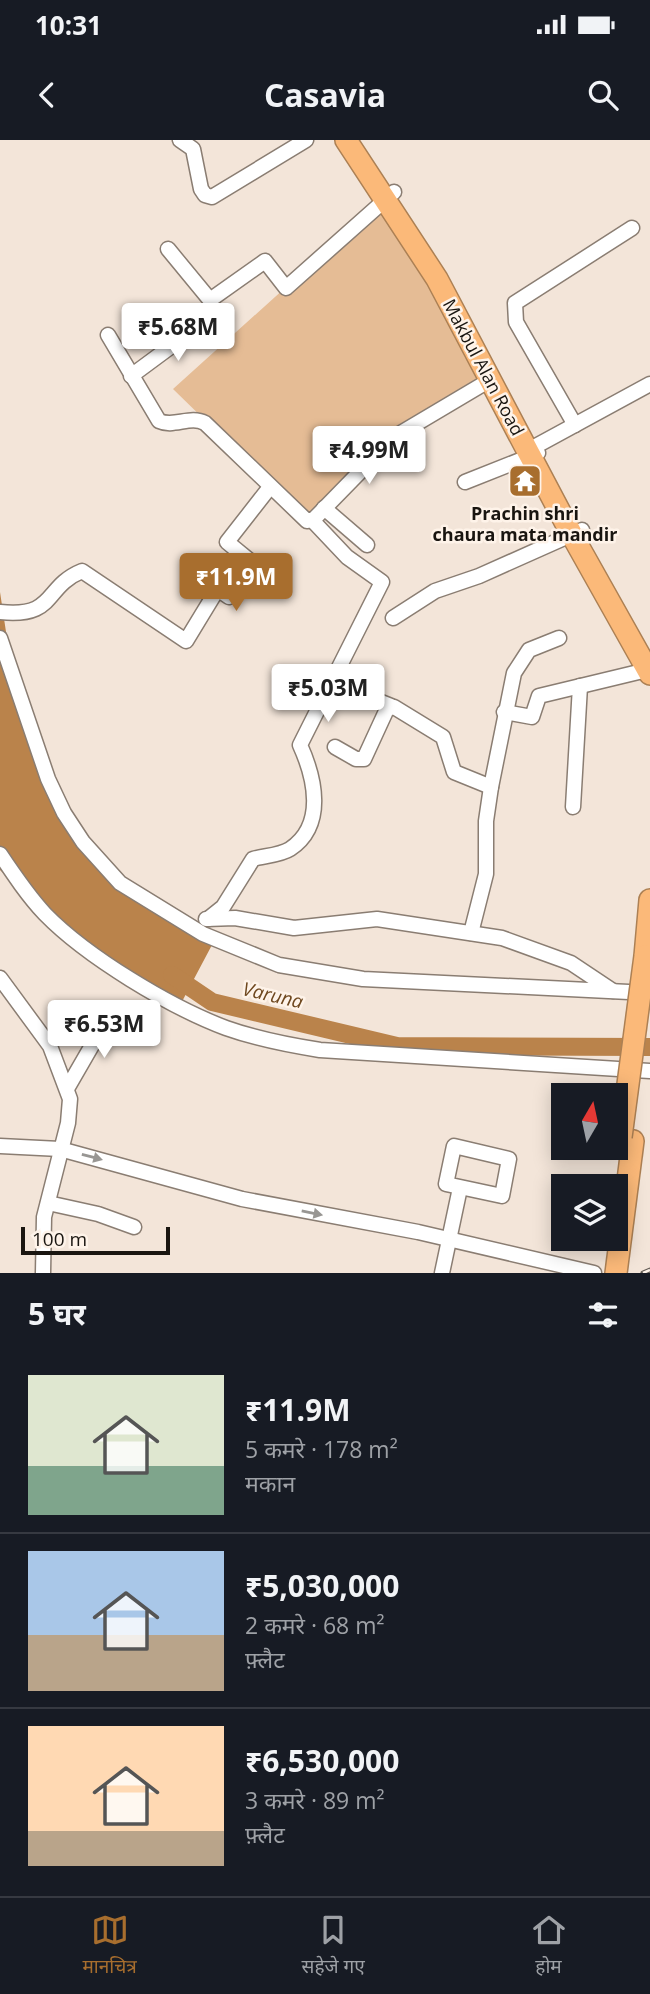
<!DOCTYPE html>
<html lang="hi">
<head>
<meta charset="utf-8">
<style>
	body { margin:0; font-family:"Open Sans","Noto Sans Devanagari",sans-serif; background:#20242c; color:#f1f3f6; height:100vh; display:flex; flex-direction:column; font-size:26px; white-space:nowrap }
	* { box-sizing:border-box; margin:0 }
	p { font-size:23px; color:#9ea1a6 }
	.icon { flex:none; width:38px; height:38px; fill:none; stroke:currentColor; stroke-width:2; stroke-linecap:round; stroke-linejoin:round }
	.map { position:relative; height:1133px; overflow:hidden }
	.sheet { display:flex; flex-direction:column; background:#171b24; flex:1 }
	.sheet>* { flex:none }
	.needle { width:46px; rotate:9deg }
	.tools { position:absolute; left:551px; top:943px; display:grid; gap:14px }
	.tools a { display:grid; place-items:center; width:77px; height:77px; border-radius:0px; background:#171b24; box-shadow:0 4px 18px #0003; font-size:35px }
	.scale { position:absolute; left:21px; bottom:18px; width:149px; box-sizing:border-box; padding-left:7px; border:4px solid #191510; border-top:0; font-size:19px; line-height:24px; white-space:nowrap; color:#191510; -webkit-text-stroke:5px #fef3e9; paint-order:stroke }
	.price { position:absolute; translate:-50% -60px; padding:0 16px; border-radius:7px; background:#fff; color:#222; font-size:23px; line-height:46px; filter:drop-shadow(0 2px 4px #0008) }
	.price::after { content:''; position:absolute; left:50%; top:42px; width:21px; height:16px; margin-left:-10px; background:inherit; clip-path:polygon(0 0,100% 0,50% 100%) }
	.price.selected { background:#a86e2e; color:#fff }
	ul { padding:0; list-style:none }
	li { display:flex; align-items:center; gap:21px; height:175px; padding:0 28px }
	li+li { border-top:2px solid #363941 }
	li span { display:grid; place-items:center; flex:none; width:196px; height:140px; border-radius:0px; color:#555 }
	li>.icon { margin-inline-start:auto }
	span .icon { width:84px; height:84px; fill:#fffc; stroke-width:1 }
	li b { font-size:30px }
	h2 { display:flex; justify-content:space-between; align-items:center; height:84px; padding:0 28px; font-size:30px }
	.status { display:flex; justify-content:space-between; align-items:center; height:49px; padding:0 35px; background:#171b24; direction:ltr }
	.status svg { height:19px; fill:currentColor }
	header { display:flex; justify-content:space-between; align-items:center; height:91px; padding:0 28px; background:#171b24; font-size:32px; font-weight:700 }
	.dock { display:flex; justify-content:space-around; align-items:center; height:98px; border-top:2px solid #363941; background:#171b24; font-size:19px; color:#9ea1a6 }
	.dock a { display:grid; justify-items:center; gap:4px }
	.dock .selected { color:#a86e2e }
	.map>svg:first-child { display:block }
	.green { fill:#e5bc95 }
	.water { fill:#ba834b }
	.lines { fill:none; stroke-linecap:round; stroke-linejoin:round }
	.river { stroke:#ba834b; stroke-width:18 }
	.minor-casing { stroke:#8a7d72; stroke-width:17 }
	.highway-casing { stroke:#ac8054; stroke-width:24 }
	.minor { stroke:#fff; stroke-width:14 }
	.highway { stroke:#fbb979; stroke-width:21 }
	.rail-casing { stroke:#625b54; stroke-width:5 }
	.rail { stroke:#fef3e9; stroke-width:2.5; stroke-dasharray:8; stroke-linecap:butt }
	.highway-bridge-casing { stroke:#ac8054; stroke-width:24; stroke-linecap:butt }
	.highway-bridge { stroke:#fbb979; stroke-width:21 }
	.oneway { fill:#989693 }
	.labels { text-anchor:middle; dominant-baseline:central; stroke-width:5; stroke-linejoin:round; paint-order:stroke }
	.street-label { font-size:18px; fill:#191510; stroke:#fef3e9 }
	.poi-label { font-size:18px; font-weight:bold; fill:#191510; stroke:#fef3e9 }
	.water-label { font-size:19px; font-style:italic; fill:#6e471e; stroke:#fef3e9 }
</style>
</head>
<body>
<div class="status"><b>10:31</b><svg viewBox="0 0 49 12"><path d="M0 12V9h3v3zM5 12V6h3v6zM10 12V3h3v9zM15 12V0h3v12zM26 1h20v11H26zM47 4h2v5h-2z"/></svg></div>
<header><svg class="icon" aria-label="back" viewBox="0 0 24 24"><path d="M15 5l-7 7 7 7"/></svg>Casavia<svg class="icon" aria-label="search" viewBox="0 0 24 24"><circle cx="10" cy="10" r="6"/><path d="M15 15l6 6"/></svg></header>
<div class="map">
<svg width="650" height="1133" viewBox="0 0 650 1133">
	<rect width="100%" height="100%" fill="#f3e5d9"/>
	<polygon class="green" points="389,54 488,238 387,297 305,378 173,249"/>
	<polygon class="water" points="0,452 11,525 54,659 122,750 213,803 177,871 109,831 0,730"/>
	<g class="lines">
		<polyline class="river" points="172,835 212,862 397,906 650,907"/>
		<defs>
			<g id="minor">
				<polyline points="180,0 193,9 201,49 205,55 212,57 306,0"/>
				<polyline points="168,109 210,160 265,121 286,148 394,52"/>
				<path d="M 108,195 L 159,281 C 174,288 190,275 205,283 L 307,381 L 314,379 L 394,297 L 490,240"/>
				<polyline points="131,236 204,182"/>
				<polyline points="575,285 516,182 515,163 632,88"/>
				<polyline points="536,306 650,244"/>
				<polyline points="465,342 538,313"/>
				<polyline points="270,347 227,402 278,444"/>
				<polyline points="324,368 367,405"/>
				<polyline points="204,440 229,457 255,426"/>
				<path d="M 0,472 C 57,478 43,447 82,431 L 186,501 L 217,450"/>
				<polyline points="393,478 435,451 479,436 582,390"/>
				<polyline points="0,498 48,639 64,673 83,702 120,743 203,794 279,825 363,839 649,853"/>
				<polyline points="325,553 356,552 391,566"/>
				<polyline points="504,572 532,577 539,556 647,530"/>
				<polyline points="335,607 356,619 364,619 387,569 394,567 443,597 454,632 491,647"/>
				<polyline points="573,667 580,546"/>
				<path d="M 0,714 C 14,735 28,756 45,774 C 87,817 170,867 226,888 C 257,899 288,905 320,910 L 650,931"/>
				<polyline points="206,779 235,778 294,788 377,779 502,798 571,823 613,851"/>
				<path d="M 208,779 L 223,767 L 253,719 C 264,716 281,715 290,709 C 326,685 315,638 300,605 L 382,442 L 347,417 L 312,380"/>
				<polyline points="471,793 486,734 486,681 491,647 514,533 529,510 559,498"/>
				<polyline points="0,838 50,906 70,959 68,983 44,1077 43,1133"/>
				<polyline points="68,947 109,876"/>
				<polyline points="0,1006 60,1009 242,1059 418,1092 594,1133"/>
				<polygon points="454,1006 509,1019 502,1056 446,1044"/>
				<polyline points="48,1063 98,1074 134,1087"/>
				<polyline points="442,1133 460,1048"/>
			</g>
			<g id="highway">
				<polyline points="346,0 437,139 572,395 650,534"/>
				<polyline points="645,816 650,760"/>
				<polyline points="616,1133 633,1001"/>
			</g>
		</defs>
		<use href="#minor" class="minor-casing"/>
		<use href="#highway" class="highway-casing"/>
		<use href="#minor" class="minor"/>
		<use href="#highway" class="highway"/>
		<defs>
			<polyline id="rail" points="643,1133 650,1130"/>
		</defs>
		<use href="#rail" class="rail-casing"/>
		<use href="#rail" class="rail"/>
		<defs>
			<polyline id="highway-bridge" points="621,997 645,816"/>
		</defs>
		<use href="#highway-bridge" class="highway-bridge-casing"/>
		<use href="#highway-bridge" class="highway-bridge"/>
	</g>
	<defs><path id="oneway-solid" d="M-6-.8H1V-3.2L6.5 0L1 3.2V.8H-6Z" transform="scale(1.75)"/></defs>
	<g class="oneway">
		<use href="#oneway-solid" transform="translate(92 1017) rotate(15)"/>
		<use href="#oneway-solid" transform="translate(312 1073) rotate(11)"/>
	</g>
	<defs>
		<symbol id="temple-square" viewBox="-11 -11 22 22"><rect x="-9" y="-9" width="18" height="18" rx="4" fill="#a86e2e" stroke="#fef3e9"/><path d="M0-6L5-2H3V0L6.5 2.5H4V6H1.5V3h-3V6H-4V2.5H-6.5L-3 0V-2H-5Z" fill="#fff"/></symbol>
	</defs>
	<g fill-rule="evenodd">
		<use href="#temple-square" x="506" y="322" width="38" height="38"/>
	</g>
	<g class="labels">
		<g class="street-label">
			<text transform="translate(484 227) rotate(62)">Makbul Alan Road</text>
		</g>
		<g class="poi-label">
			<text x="525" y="373">Prachin shri<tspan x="525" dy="21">chaura mata mandir</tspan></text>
		</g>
		<g class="water-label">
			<text transform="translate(273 855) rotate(13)">Varuna</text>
		</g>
	</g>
</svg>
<div class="tools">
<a><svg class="needle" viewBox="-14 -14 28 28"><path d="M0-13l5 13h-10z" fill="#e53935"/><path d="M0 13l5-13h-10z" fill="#9ea1a6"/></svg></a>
<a><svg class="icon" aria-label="layers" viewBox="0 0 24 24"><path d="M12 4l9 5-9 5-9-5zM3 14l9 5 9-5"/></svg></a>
</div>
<div class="scale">100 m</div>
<b class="price" style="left:178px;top:223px">₹5.68M</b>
<b class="price" style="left:369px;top:346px">₹4.99M</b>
<b class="price selected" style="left:236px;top:473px">₹11.9M</b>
<b class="price" style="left:328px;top:584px">₹5.03M</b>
<b class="price" style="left:104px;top:920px">₹6.53M</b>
</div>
<section class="sheet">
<h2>5 घर<svg class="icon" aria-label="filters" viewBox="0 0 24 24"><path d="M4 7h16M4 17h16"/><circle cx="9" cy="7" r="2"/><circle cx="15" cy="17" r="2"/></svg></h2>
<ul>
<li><span style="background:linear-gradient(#dfe7d0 65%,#7fa58c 0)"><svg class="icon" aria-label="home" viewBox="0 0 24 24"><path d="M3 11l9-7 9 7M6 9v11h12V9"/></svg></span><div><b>₹11.9M</b><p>5 कमरे · 178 m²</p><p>मकान</p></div></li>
<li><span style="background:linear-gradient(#a9c7e8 60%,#b9a48a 0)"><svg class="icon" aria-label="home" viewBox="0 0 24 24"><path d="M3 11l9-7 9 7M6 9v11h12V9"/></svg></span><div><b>₹5,030,000</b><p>2 कमरे · 68 m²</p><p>फ़्लैट</p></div></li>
<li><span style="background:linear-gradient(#ffd9b3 75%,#b9a48a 0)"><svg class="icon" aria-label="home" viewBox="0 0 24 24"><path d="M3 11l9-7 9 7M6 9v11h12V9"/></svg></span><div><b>₹6,530,000</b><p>3 कमरे · 89 m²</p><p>फ़्लैट</p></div></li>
</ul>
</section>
<nav class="dock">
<a class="selected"><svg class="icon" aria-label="map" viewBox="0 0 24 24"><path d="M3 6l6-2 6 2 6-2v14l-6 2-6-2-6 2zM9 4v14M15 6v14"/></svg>मानचित्र</a>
<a><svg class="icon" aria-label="saved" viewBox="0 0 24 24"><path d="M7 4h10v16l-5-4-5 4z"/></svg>सहेजे गए</a>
<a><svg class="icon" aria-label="home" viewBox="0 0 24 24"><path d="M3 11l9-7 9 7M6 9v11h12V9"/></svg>होम</a>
</nav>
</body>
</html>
